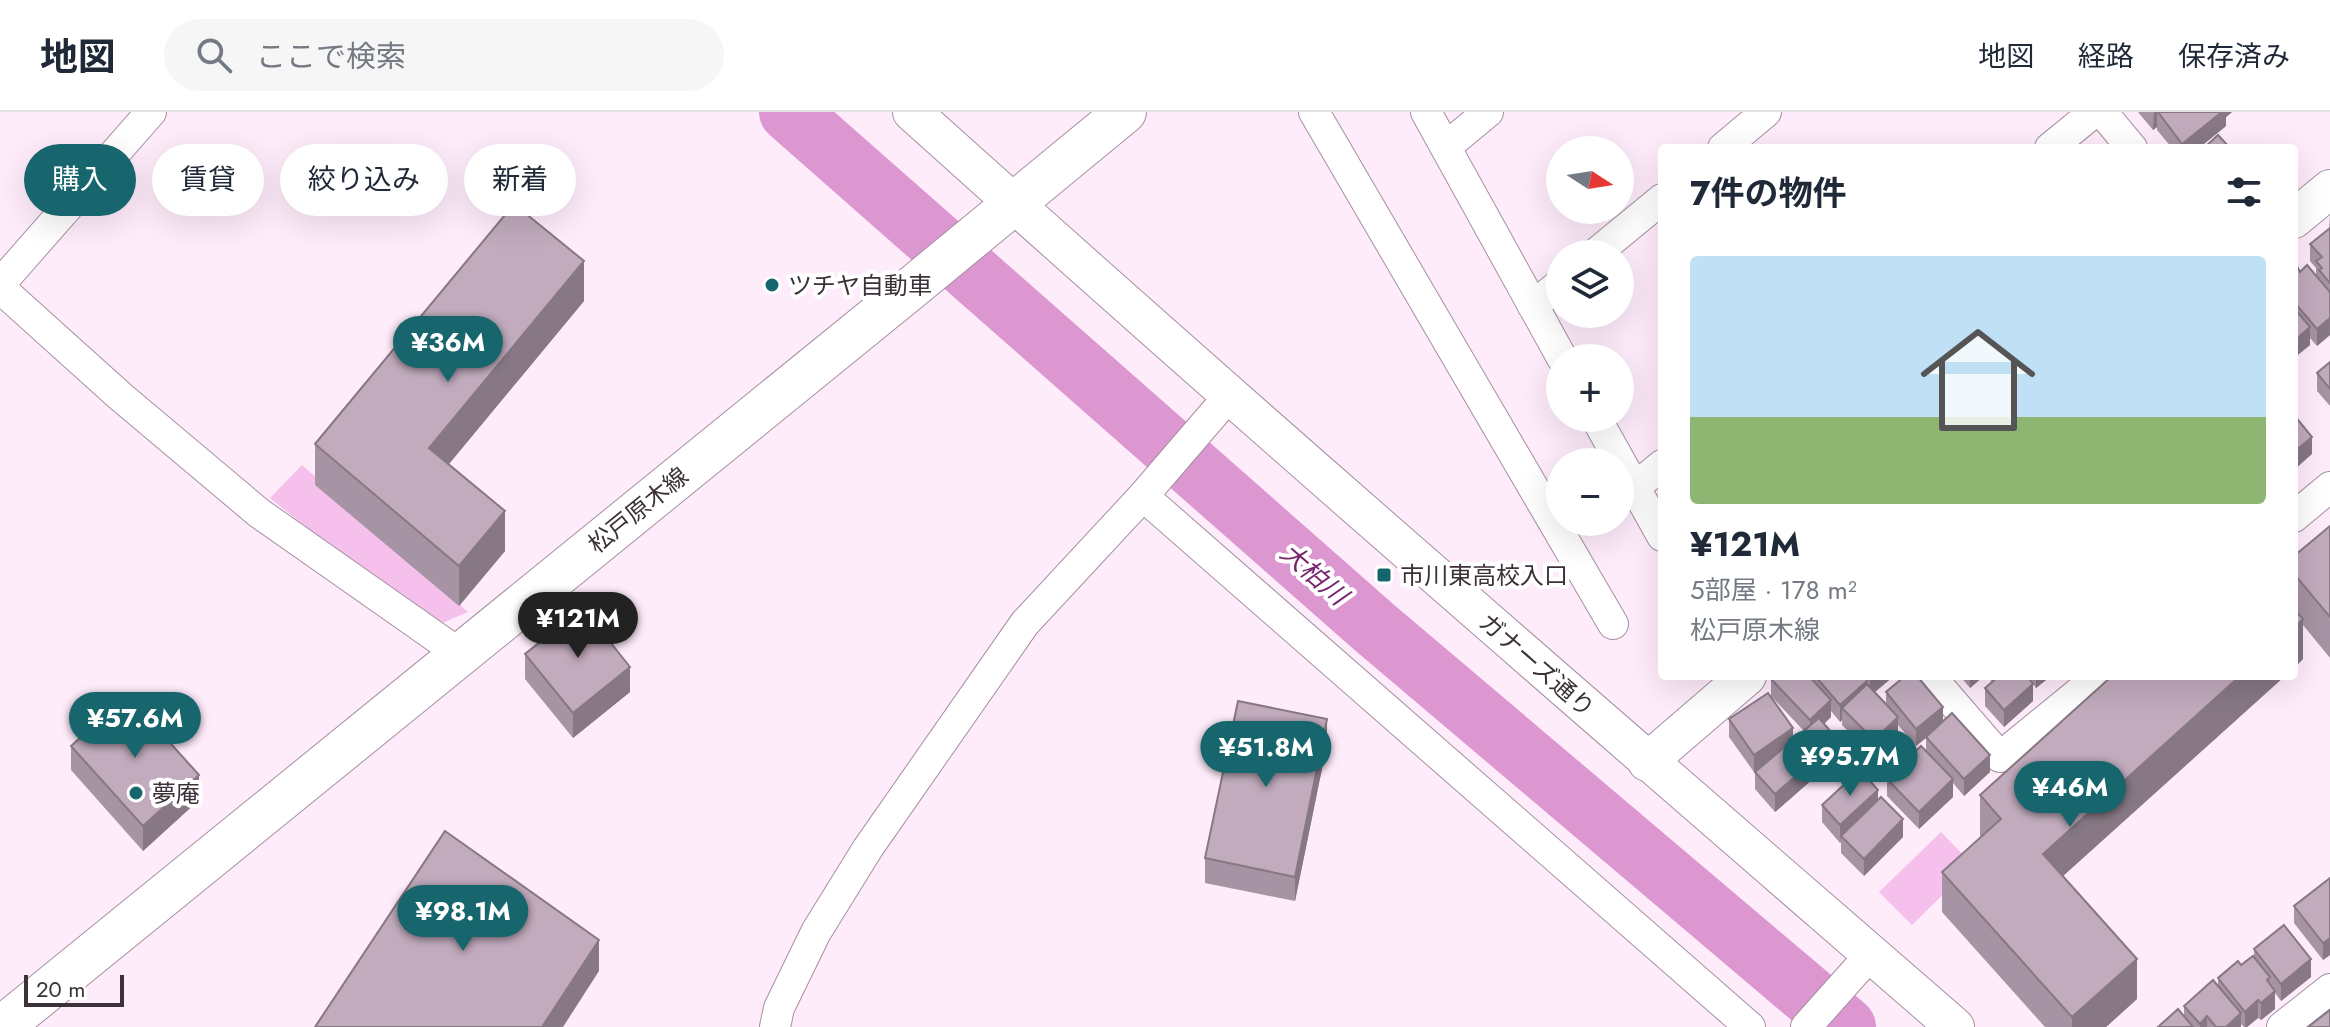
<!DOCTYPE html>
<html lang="ja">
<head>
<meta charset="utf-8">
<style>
	body { margin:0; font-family:Jost,"Noto Sans JP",sans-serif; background:#f6f6f7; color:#1f2937; height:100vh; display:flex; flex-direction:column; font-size:30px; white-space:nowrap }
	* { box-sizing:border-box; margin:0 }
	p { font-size:26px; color:#747a83 }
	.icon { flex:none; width:44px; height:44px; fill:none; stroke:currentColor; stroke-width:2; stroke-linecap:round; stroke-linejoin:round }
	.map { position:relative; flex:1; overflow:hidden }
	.details { position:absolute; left:1658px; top:32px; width:640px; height:536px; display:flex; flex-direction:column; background:#fff; border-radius:8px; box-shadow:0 8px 32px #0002 }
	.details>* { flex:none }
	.banner { position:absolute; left:24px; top:32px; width:760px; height:72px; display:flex; gap:16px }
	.needle { width:52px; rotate:102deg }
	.tools { position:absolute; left:1546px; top:24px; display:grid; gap:16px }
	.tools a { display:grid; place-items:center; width:88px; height:88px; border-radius:50%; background:#fff; box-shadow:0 8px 32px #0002; font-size:40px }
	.scale { position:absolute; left:24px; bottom:20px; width:100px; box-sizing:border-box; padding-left:8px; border:4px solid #3a3139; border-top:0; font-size:22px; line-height:28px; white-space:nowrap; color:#3a3139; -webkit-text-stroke:6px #fff; paint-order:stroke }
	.price { position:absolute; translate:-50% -68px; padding:0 18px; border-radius:28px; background:#18666d; color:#fff; font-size:26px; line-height:52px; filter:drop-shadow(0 2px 4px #0008) }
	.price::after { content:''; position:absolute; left:50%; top:48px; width:24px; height:18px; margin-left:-12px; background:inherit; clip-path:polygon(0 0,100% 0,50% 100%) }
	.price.selected { background:#222; color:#fff }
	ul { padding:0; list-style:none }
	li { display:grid; align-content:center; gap:16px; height:424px; padding:0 32px }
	li span { display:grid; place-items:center; height:248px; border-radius:8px; color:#555 }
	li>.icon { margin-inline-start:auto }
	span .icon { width:144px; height:144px; fill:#fffc; stroke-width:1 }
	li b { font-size:34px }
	h2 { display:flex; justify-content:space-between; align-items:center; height:96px; padding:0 32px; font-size:34px }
	.tag { padding:0 28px; border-radius:36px; background:#fff; box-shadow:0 8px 32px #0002; font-size:28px; line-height:72px }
	.tag.selected { background:#18666d; color:#fff }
	header { display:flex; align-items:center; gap:48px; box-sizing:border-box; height:112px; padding:0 40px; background:#fff; border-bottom:2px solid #e0e1e3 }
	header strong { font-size:38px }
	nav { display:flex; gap:44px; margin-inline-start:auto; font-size:28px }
	.search { width:560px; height:72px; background:#f6f6f7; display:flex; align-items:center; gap:20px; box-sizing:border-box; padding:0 28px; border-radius:44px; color:#747a83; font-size:30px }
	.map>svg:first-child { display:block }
	.park { fill:#f6c0ec }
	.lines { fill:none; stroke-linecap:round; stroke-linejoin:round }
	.river { stroke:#dc96d0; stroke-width:60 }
	.minor-casing { stroke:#a590a1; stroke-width:32 }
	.tertiary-casing { stroke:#a590a1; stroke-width:40 }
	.secondary-casing { stroke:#a590a1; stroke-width:44 }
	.minor { stroke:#fff; stroke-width:30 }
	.tertiary { stroke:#fff; stroke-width:38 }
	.secondary { stroke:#fff; stroke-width:42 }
	.wall { fill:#a693a3 }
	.shaded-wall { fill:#877884 }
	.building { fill:#c1abbd; stroke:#877884; stroke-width:2 }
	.poi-dot { fill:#18666d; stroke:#fff; stroke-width:3 }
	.labels { text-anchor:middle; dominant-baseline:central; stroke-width:8; stroke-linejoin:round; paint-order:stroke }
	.poi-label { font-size:24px; fill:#3a3139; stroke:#fff; text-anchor:start }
	.street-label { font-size:24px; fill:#3a3139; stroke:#fff }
	.water-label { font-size:26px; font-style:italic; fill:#78276f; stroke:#fff }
</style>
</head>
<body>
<header>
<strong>地図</strong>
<div class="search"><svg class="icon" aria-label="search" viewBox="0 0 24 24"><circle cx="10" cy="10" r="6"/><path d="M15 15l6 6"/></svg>ここで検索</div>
<nav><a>地図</a><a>経路</a><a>保存済み</a></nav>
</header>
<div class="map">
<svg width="2330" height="915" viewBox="0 0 2330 915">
	<rect width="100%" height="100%" fill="#ffecfb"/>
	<g class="park">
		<polygon points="302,353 468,500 431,516 270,386"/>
		<polygon points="1941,720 1973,753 1912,813 1879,780"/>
	</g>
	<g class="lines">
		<polyline class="river" points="789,0 1375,516 1846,915"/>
		<defs>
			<g id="minor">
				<polyline points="1314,0 1613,512"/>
				<polyline points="1426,0 1562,246"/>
				<polyline points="2102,0 2132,36"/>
				<polyline points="1447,34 1488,0"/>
				<polyline points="1723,36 1766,0"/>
				<polyline points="2050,36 2094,0"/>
				<polyline points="1595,142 1662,87"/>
				<polyline points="0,172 151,0"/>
				<polyline points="0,176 120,284 259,401 460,542"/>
				<polyline points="1533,194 1560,172"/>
				<polyline points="1596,306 1662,424"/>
				<polyline points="1620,382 1634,376 1662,353"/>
				<polyline points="1143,384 1750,915"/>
				<polyline points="2294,405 2330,375"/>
				<polyline points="1930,564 2000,645 2099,564"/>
				<polyline points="775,915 779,896 816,820 868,736 1025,511 1143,384 1229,284"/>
				<polyline points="1806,915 1871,842"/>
				<polyline points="2282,915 2330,877"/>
			</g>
			<g id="tertiary">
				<path d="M 912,0 C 1256,310 1606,612 1955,915"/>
				<polyline points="2294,107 2330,77"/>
				<polyline points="1647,650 1747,564"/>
			</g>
			<polyline id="secondary" points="2,915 909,178 1125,0"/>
		</defs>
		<use href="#minor" class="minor-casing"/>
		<use href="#tertiary" class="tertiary-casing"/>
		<use href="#secondary" class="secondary-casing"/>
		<use href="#minor" class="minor"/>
		<use href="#tertiary" class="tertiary"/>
		<use href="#secondary" class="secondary"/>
	</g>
	<g class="wall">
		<polygon points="2138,0 2232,0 2226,5 2226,14 2199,36 2172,36 2157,18 2157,15 2153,18"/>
		<polygon points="2330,102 2330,223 2317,234 2310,226 2310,233 2294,246 2294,160 2316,164 2316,156 2310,149 2310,132 2329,117"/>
		<polygon points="584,189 449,352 505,439 459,494 315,373 315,332"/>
		<polygon points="2330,250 2330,294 2317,279 2317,261"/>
		<polygon points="2330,414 2330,546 2303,513 2303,547 2294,556 2294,444"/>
		<polygon points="525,542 630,580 573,626 525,567"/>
		<polygon points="1774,564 1894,564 1875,580 1886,591 1886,580 1943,610 1990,660 1964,684 1953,671 1953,685 1919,717 1887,684 1887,667 1926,640 1926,626 1916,634 1898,613 1898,622 1874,646 1842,613 1842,608 1840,610 1831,599 1831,605 1824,612 1838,645 1775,700 1755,677 1755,660 1760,656 1754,660 1729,625 1729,607 1793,628 1804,619 1771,584 1771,567"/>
		<polygon points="1960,564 1984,564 1970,576"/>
		<polygon points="1989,564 2051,564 2036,576 2033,572 2033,589 2004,615 1985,594 1985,576 1992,570 1989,566"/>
		<polygon points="2112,564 2285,564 2063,764 2137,887 2106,915 2045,915 1942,800 1942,760 1981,725 1980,723 1980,683"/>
		<polygon points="1327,632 1295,789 1205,771 1205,746"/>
		<polygon points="71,634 199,688 143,739 71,658"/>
		<polygon points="1878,687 1903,725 1864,764 1841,741 1841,730 1840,731 1822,710 1822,693"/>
		<polygon points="2330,766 2330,843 2323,848 2294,811 2294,794"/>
		<polygon points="2254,837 2311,865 2281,889 2275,881 2275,897 2261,908 2258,906 2247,915 2244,915 2241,912 2241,915 2158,915 2184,904 2184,894 2218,874 2218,866 2254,845"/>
	</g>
	<g class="shaded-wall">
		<polygon points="2154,0 2174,0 2157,1 2157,15 2153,18"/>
		<polygon points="2222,0 2232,0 2226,5 2226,14 2199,36 2182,36 2182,32"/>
		<polygon points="584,149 584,189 429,376 429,336"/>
		<polygon points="2330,206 2330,223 2317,234 2317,217"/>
		<polygon points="2310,215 2310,233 2294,246 2294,229"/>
		<polygon points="2312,325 2312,342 2294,358 2294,340"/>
		<polygon points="505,399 505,439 459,494 459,454"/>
		<polygon points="2303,507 2303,547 2294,556 2294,515"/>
		<polygon points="630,555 630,580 573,626 573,601"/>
		<polygon points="1874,564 1894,564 1870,584 1870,567"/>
		<polygon points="1970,564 1984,564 1970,576"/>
		<polygon points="2036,564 2051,564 2036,576"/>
		<polygon points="2240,564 2285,564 2043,782 2043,742"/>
		<polygon points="1867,569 1867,586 1842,596 1842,608 1840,610 1840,593"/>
		<polygon points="2033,572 2033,589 2004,615 2004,598"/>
		<polygon points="1831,588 1831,605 1810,625 1810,608"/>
		<polygon points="1943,595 1943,612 1916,634 1916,617"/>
		<polygon points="1898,605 1898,622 1874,646 1874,628"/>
		<polygon points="1327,607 1327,632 1295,789 1295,765"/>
		<polygon points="1793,616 1793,634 1754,660 1754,643"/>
		<polygon points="1838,628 1838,645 1775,700 1775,682"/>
		<polygon points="1990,643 1990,660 1964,684 1964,667"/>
		<polygon points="199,663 199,688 143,739 143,714"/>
		<polygon points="1953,667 1953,685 1919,717 1919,700"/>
		<polygon points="1878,678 1878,696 1841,724 1840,731 1840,713"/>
		<polygon points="1903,707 1903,725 1864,764 1864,747"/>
		<polygon points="2330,826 2330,843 2323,848 2323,831"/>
		<polygon points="599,828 599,859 563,915 542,915"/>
		<polygon points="2137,847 2137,887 2106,915 2072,915 2072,905"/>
		<polygon points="2311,847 2311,865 2281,889 2281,872"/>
		<polygon points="2275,879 2275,897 2261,908 2261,891"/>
		<polygon points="2258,888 2258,906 2247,915 2245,915 2245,900"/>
		<polygon points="2241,901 2241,915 2226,915"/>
		<polygon points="2207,904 2207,915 2200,915 2200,912"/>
	</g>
	<g class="building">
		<polygon points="2158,0 2222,0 2182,32"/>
		<polygon points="2218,23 2230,36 2204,36"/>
		<polygon points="514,92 584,149 429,336 505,399 459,454 315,332"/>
		<polygon points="2330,116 2330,171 2319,158 2322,156 2316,149 2322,145 2310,132"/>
		<polygon points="2307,153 2330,180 2330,206 2317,217 2294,190 2294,160 2298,156 2300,160"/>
		<polygon points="2295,197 2310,215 2294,229 2294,198"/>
		<polygon points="2330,250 2330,277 2317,261"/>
		<polygon points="2294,303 2312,325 2294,340"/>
		<polygon points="2330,414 2330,505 2294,462 2294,444"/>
		<polygon points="583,496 630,555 573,601 525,542"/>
		<polygon points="2294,497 2303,507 2294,515"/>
		<polygon points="1774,564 1809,564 1831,588 1810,608 1771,567"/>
		<polygon points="1815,564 1863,564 1867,569 1840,593"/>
		<polygon points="1905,564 1917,564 1943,595 1916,617 1886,580"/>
		<polygon points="1999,564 2027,564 2033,572 2004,598 1985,576"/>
		<polygon points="2112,564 2240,564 2043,742 2137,847 2072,905 1942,760 2001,707 1980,683"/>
		<polygon points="1867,572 1898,605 1874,628 1842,596"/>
		<polygon points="1768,581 1793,616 1754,643 1729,607"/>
		<polygon points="127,583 199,663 143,714 71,634"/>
		<polygon points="1238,589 1327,607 1295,765 1205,746"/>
		<polygon points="1952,601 1990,643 1964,667 1926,625"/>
		<polygon points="1819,606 1838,628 1775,682 1755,660"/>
		<polygon points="1921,634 1953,667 1919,700 1887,667"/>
		<polygon points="1860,658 1878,678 1840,713 1822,693"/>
		<polygon points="1881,685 1903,707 1864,747 1841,724"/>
		<polygon points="445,719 599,828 542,915 315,915"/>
		<polygon points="2330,766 2330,826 2323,831 2294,794"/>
		<polygon points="2284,813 2311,847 2281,872 2254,837"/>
		<polygon points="2253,844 2270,865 2267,868 2275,879 2261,891 2258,888 2245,900 2218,866 2238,849 2241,853"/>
		<polygon points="2213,868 2241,901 2226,915 2216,915 2207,904 2200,912 2184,894"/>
		<polygon points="2178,897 2193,915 2158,915"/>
		<polygon points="2330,898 2330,915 2308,915"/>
	</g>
	<g class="poi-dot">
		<circle cx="772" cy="173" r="8"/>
		<rect x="1376" y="455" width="16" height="16" rx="4"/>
		<circle cx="136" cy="681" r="8"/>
	</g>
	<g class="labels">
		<g class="poi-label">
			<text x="788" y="173">ツチヤ自動車</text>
			<text x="1400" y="463">市川東高校入口</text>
			<text x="152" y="681">夢庵</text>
		</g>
		<g class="street-label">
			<text transform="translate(638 398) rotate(-39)">松戸原木線</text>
			<text transform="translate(1537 553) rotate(41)">ガナーズ通り</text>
		</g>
		<g class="water-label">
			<text transform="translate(1314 462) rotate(41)">大柏川</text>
		</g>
	</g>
</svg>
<div class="tools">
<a><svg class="needle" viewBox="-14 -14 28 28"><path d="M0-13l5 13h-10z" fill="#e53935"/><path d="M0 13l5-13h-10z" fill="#747a83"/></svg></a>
<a><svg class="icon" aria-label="layers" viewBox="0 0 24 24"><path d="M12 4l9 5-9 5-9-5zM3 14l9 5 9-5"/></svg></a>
<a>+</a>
<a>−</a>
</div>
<div class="scale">20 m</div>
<b class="price" style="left:448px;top:272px">¥36M</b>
<b class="price selected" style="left:578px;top:548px">¥121M</b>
<b class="price" style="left:135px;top:648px">¥57.6M</b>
<b class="price" style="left:1266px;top:677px">¥51.8M</b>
<b class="price" style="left:1850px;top:686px">¥95.7M</b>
<b class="price" style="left:2070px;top:717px">¥46M</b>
<b class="price" style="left:463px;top:841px">¥98.1M</b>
<div class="banner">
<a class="tag selected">購入</a>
<a class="tag">賃貸</a>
<a class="tag">絞り込み</a>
<a class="tag">新着</a>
</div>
<section class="details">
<h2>7件の物件<svg class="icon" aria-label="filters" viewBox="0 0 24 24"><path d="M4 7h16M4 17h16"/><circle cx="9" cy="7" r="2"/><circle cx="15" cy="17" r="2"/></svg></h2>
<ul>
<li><span style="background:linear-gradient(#bfe0f5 65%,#8fb573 0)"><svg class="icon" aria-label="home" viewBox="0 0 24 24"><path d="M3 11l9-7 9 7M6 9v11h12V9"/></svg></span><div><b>¥121M</b><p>5部屋 · 178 m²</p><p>松戸原木線</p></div></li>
</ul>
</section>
</div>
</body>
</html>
